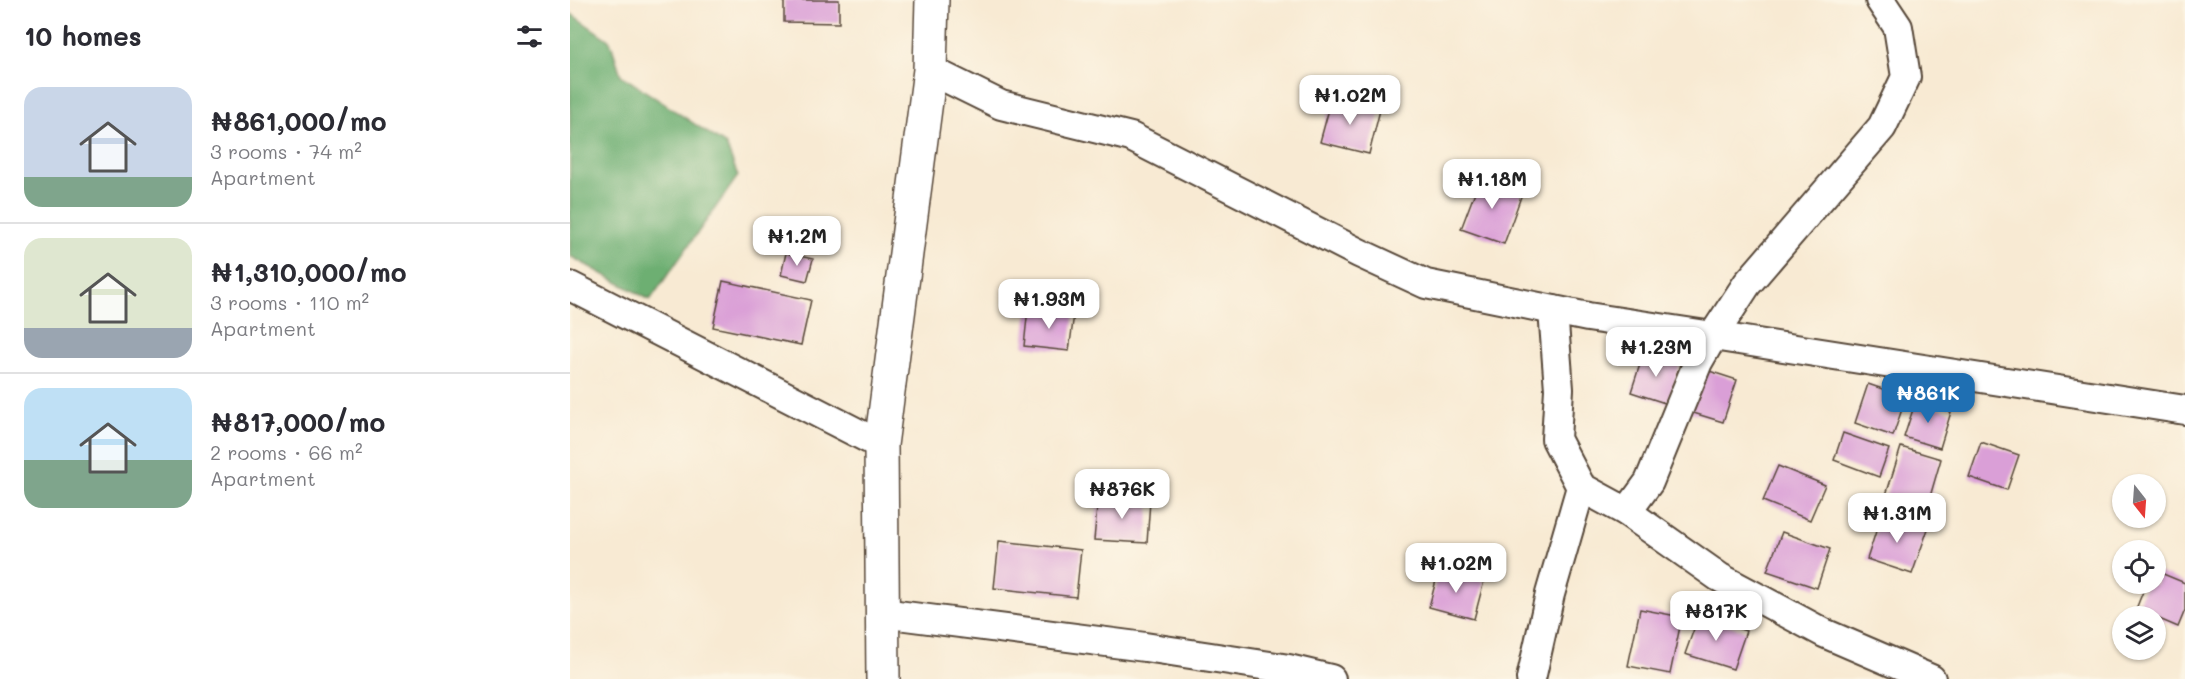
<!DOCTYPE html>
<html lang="en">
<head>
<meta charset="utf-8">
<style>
	body { margin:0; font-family:Mali,sans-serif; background:#f2f2f3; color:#2b2b33; height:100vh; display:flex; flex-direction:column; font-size:22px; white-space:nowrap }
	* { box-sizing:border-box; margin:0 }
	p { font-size:20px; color:#7c7c81 }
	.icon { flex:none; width:33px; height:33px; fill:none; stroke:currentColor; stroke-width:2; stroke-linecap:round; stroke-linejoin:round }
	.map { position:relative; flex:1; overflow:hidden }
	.drawer { display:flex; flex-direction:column; background:#fff; width:570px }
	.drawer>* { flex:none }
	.needle { width:39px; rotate:163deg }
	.tools { position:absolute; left:1542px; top:474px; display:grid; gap:12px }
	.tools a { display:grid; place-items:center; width:54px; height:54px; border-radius:50%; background:#fff; box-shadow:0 2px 4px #0004; font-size:30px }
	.price { position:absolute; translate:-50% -51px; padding:0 14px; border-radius:12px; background:#fff; color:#222; font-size:20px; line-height:39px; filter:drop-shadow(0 2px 3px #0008) }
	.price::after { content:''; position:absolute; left:50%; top:36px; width:18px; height:14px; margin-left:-9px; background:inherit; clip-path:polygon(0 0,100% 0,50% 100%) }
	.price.on { background:#1f6fb2; color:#fff }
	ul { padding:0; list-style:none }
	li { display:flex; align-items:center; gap:18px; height:150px; padding:0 24px }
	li+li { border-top:2px solid #e1e1e2 }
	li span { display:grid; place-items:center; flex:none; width:168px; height:120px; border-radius:18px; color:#555 }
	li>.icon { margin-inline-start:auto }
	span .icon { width:72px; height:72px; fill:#fffc; stroke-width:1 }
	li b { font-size:26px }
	h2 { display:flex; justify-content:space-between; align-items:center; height:72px; padding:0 24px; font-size:26px }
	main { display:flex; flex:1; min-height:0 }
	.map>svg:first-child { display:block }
	.forest { fill:#6daf72; stroke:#546c48; stroke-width:1.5 }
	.building { fill:#da9fd7 }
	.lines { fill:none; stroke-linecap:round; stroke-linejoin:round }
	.minor-casing { stroke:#574739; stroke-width:32 }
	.secondary-casing { stroke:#574739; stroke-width:36 }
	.minor { stroke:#fff; stroke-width:28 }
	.secondary { stroke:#fff; stroke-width:33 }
</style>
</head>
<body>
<main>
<section class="drawer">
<h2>10 homes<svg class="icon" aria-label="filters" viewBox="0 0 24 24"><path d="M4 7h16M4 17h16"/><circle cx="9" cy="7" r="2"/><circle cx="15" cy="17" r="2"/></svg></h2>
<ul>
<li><span style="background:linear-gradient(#c9d6e8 75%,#7fa58c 0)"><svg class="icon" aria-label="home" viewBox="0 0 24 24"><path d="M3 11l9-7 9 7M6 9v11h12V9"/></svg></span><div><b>₦861,000/mo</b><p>3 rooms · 74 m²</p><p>Apartment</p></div></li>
<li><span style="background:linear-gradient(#dfe7d0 75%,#9aa5b1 0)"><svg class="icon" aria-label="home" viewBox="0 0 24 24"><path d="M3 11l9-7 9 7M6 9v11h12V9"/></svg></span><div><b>₦1,310,000/mo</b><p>3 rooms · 110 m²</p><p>Apartment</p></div></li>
<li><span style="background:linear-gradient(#bfe0f5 60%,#7fa58c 0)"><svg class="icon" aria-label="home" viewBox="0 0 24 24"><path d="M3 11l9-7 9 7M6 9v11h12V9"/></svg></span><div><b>₦817,000/mo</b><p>2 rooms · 66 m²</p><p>Apartment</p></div></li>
</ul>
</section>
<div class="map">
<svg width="1615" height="679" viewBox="0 0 1615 679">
	<rect width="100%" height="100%" fill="#fcf5e5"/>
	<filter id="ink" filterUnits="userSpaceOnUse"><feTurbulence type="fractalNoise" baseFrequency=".0167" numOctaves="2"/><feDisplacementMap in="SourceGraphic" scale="12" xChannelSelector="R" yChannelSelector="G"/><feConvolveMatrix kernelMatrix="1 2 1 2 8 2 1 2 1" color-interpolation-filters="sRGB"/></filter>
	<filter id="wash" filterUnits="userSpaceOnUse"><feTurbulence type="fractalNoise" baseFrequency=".008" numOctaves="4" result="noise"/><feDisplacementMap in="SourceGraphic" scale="24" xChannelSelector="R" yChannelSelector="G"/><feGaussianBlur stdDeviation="1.35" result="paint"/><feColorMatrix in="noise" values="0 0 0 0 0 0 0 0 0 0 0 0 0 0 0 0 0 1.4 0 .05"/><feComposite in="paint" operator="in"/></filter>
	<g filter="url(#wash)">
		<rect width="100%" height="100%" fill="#f8ead3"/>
		<polygon class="forest" points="0,13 40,41 51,75 156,145 168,176 80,300 0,256"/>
		<g id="blocks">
			<g class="building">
				<polygon points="214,0 269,0 269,23 214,22"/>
				<polygon points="762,98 810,110 799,154 750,142"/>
				<polygon points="911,176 953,191 934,244 891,229"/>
				<polygon points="216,253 243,259 237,281 211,275"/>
				<polygon points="153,281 241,300 231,345 143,327"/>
				<polygon points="458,308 504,314 499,351 454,346"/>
				<polygon points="1074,352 1110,364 1098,404 1061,392"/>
				<polygon points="1130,368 1167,380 1153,422 1117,411"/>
				<polygon points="1298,384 1336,397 1323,436 1285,423"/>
				<polygon points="1346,400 1381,412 1370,448 1334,437"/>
				<polygon points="1273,433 1319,449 1309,477 1264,460"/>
				<polygon points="1411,442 1449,455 1437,490 1399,477"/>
				<polygon points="1331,447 1371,459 1357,507 1316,495"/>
				<polygon points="1208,466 1255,485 1240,520 1193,501"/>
				<polygon points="528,497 580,501 577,543 524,540"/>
				<polygon points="1312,513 1358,529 1342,574 1297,559"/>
				<polygon points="1212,532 1260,549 1247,588 1197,571"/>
				<polygon points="429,541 511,550 506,597 424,588"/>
				<polygon points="869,569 914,581 904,619 859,607"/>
				<polygon points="1586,571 1615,583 1615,610 1608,627 1566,609 1576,584 1586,584"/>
				<polygon points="1070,609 1112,617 1100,674 1058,666"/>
				<polygon points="1129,615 1176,631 1163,669 1115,654"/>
			</g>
		</g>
	</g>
	<g filter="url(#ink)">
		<use href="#blocks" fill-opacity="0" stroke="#574739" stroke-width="1.5"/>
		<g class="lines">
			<defs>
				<g id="minor">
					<polyline points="1310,0 1328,27 1336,77 1312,127 1177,284 1143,336 1615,410"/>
					<polyline points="360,70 431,105 561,137 789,253 856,284 1018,317 1143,336 1128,362 1079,482 1057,512 1011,487 980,594 961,679"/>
					<polyline points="0,286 311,445"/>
					<polyline points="983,310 989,389 986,439 1011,487"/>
					<polyline points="1057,512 1149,577 1254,633 1361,679"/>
					<polyline points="312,613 575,647 719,669 761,679"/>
				</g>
				<polyline id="secondary" points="313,679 311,445 360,70 362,0"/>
			</defs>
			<use href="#minor" class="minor-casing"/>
			<use href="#secondary" class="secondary-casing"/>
			<use href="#minor" class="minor"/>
			<use href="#secondary" class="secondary"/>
		</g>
	</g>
</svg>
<div class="tools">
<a><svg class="needle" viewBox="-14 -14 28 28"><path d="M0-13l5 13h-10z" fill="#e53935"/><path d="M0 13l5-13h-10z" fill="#7c7c81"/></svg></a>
<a><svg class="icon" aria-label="locate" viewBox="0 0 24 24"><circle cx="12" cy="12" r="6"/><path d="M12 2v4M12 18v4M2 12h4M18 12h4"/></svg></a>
<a><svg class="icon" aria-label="layers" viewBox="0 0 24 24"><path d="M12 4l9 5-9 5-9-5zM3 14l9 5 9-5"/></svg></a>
</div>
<b class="price" style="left:780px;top:126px">₦1.02M</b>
<b class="price" style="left:922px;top:210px">₦1.18M</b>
<b class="price" style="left:227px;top:267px">₦1.2M</b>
<b class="price" style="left:479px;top:330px">₦1.93M</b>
<b class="price" style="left:1086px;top:378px">₦1.23M</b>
<b class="price on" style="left:1358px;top:424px">₦861K</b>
<b class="price" style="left:552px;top:520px">₦876K</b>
<b class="price" style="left:1327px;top:544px">₦1.31M</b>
<b class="price" style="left:886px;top:594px">₦1.02M</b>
<b class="price" style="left:1146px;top:642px">₦817K</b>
</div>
</main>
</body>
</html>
